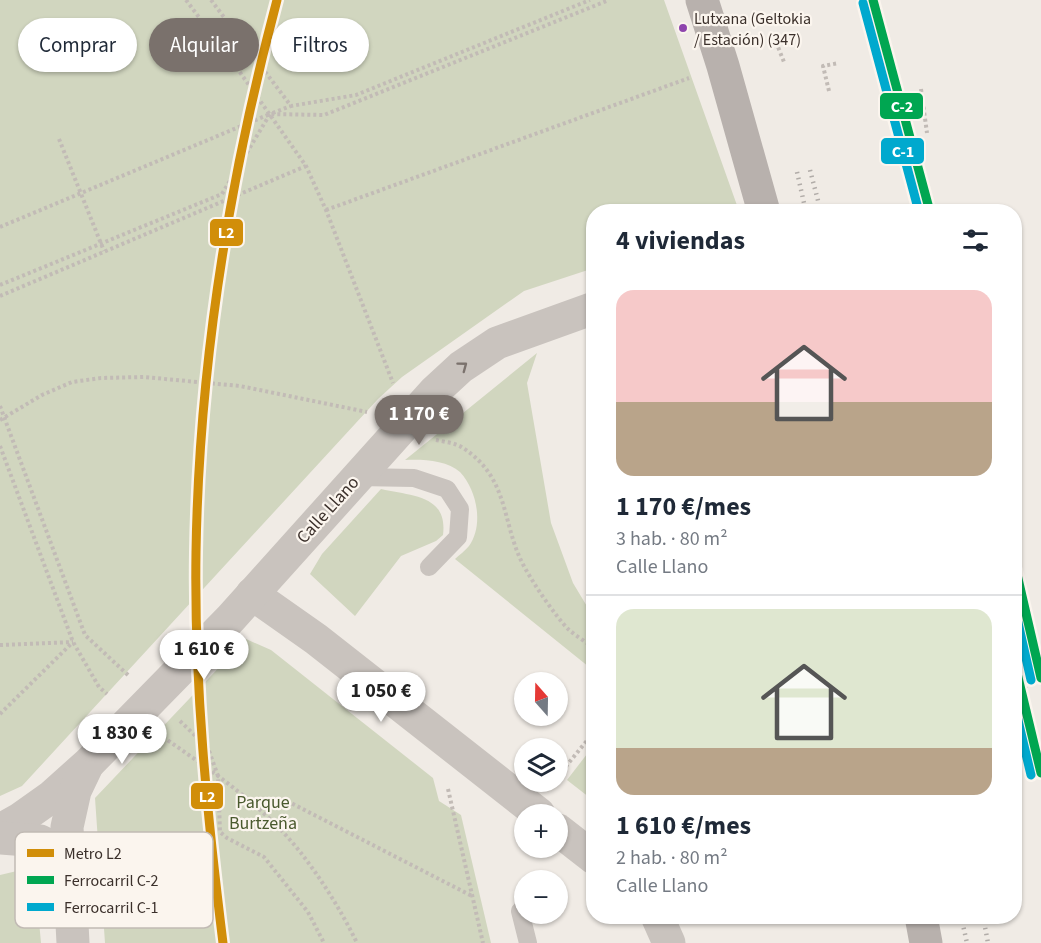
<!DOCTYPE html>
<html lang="es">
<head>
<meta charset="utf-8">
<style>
	body { margin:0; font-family:"Source Sans 3",sans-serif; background:#f2f2f3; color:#1f2937; height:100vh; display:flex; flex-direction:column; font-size:22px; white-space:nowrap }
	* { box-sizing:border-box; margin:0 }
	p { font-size:20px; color:#747a83 }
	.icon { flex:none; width:33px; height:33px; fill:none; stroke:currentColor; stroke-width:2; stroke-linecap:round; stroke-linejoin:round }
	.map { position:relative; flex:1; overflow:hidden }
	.drawer { position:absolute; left:586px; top:204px; width:436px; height:720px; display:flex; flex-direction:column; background:#fff; border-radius:24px; box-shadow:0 2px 4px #0004 }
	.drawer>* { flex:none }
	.banner { position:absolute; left:18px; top:18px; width:478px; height:54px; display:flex; gap:12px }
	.needle { width:39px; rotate:340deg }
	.fabs { position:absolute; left:514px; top:672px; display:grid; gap:12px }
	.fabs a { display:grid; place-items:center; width:54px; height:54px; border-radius:50%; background:#fff; box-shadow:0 2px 4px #0004; font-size:30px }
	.price { position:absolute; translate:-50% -51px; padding:0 14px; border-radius:21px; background:#fff; color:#222; font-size:20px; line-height:39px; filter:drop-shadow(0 2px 3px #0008) }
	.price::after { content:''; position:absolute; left:50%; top:36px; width:18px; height:14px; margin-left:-9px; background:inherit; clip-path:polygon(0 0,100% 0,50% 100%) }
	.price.selected { background:#7a716c; color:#fff }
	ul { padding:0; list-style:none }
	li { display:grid; align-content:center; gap:12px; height:318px; padding:0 30px }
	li+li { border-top:2px solid #e0e1e3 }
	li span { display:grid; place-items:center; height:186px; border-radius:18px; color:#555 }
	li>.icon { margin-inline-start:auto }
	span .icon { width:108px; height:108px; fill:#fffc; stroke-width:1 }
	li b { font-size:26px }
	h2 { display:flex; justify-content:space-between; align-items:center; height:72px; padding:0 30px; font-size:26px }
	.pill { padding:0 21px; border-radius:27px; background:#fff; box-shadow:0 2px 4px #0004; font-size:21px; line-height:54px }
	.pill.selected { background:#7a716c; color:#fff }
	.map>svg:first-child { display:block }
	.green { fill:#d1d6bf }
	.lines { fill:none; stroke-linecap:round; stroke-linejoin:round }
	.path { stroke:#c2bbb6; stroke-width:4; stroke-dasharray:3 3; stroke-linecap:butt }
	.lane { stroke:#c9c3be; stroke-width:18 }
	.street { stroke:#c9c3be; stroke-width:33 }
	.primary { stroke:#b8b1ad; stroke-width:33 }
	.rail { stroke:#b1aca8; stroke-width:4.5; stroke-dasharray:1.5 4.5; stroke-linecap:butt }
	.rail-1-casing { stroke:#fbf5ee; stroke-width:14 }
	.rail-2-casing { stroke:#fbf5ee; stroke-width:14 }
	.rail-1 { stroke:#00a651; stroke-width:9 }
	.rail-2 { stroke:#00a9ce; stroke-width:9 }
	.metro-1-casing { stroke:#fbf5ee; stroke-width:14 }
	.metro-1 { stroke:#d18e09; stroke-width:9 }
	.oneway { stroke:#7b726d }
	.bus-dot { fill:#8e44ad; stroke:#fbf5ee; stroke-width:2 }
	.labels { text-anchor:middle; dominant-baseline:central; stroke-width:4.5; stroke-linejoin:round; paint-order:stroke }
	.bus-label { font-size:16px; fill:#3b302b; stroke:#fbf5ee; text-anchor:start }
	.street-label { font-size:18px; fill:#3b302b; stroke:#fbf5ee }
	.park-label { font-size:18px; fill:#4a5a2e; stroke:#fbf5ee }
	.key { fill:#fbf5ee; stroke:#c1bab4; stroke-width:1.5 }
	.key-label { font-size:16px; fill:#3b302b }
	.line-badge { stroke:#fbf5ee; stroke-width:2 }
	.badge-label { font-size:16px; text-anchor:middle; font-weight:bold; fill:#fff }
</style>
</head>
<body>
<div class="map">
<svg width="1041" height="943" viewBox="0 0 1041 943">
	<rect width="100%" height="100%" fill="#f0ebe5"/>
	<g class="green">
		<polygon points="0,0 664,0 739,211 594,212 594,268 524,291 402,377 378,399 22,786 0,796"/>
		<path d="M 537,353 L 527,383 L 551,523 L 573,583 L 594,618 L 594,671 L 455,559 C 459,555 465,551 469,546 C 484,525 477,490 460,472 C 447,460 421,459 405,460 Z"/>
		<path d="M 381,489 C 412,496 448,495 443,535 L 436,541 L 401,556 L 355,616 L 310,574 L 322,554 Z"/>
		<polygon points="246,639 271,650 433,778 439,801 461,815 491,943 105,943 95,798"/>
		<polygon points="594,745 594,801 567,780"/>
		<polygon points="34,867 41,943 0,943 0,875"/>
	</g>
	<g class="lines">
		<g class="path">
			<polyline points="186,0 232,61 306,166 326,210 393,383"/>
			<polyline points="211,0 291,106 356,95 590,0"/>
			<polyline points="776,42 784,62"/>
			<polyline points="921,89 927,133"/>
			<polyline points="829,91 823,66 839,63"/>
			<polyline points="59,139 104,251"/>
			<polyline points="326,210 689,78"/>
			<polyline points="0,227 270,114 324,115 609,0"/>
			<polyline points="0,285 222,194 270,114 291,106"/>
			<polyline points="0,296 306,166"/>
			<polyline points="0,406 85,635 128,675"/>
			<polyline points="0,420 42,395 72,382 101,378 144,377 240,386 367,412"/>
			<path d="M 436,440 C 445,442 456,443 463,448 C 511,479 501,526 525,568 C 535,586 554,614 568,629 C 576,636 586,642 594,648"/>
			<polyline points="0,446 73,642 99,687 107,694"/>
			<polyline points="0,645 73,642"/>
			<polyline points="0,714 73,642"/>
			<polyline points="180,721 208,748 218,776 220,832 227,838 264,857 308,912 324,943"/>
			<path d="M 163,737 C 212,771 264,806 301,853 C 322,880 342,912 357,943"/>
			<polyline points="558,776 594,732"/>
			<polyline points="448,789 483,943"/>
			<polyline points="251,802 270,799 291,803 472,896"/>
		</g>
		<g class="lane">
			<polyline points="358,477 414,478 447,489 460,509 458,537 429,567"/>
			<polyline points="520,911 528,943"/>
		</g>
		<g class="street">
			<polyline points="252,594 316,639 539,814"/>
			<polyline points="0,830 20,819 51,797 89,763 231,618 435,391 461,367 497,343 594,308"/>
			<polyline points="558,830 594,858"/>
			<polyline points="0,838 40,841 56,849 68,868"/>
			<polyline points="657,916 669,943"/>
			<polyline points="73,943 67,827 75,791 86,768"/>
		</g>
		<g class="primary">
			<polyline points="702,0 723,66 764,212"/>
			<polyline points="921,916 926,943"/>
		</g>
		<g class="rail">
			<polyline points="864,0 887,62 915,152"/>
			<polyline points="810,170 821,212"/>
			<polyline points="797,172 806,212"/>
			<polyline points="1016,634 1038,757"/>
			<polyline points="961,916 967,943"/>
			<polyline points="983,916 988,943"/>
		</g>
		<defs>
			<g id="rail-1">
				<polyline points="873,0 930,212"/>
				<polyline points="1016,570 1041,678"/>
				<polyline points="1016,669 1041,773"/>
			</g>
			<g id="rail-2">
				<polyline points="863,3 919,212"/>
				<polyline points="1016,614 1031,680"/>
				<polyline points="1016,712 1031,775"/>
			</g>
		</defs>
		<use href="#rail-1" class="rail-1-casing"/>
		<use href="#rail-2" class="rail-2-casing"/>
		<use href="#rail-1" class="rail-1"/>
		<use href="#rail-2" class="rail-2"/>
		<defs>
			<path id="metro-1" d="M 223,943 C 207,814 194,683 196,552 C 199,366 229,180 277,0"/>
		</defs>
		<use href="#metro-1" class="metro-1-casing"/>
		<use href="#metro-1" class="metro-1"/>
	</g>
	<defs><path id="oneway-chevron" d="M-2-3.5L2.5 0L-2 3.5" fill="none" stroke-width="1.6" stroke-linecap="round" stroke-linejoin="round" transform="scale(1.5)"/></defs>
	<use class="oneway" href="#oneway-chevron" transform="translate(463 366) rotate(-37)"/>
	<circle class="bus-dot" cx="683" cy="28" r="5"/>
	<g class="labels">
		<g class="bus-label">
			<text x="694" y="19">Lutxana (Geltokia<tspan x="694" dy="21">/ Estación) (347)</tspan></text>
		</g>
		<g class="street-label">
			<text transform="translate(328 510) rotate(-48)">Calle Llano</text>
		</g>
		<g class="park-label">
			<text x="263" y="802">Parque<tspan x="263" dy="21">Burtzeña</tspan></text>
		</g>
	</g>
	<rect x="15" y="832" width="198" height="96" rx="9" class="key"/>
	<rect x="27" y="849" width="27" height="8" fill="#d18e09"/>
	<rect x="27" y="876" width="27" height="8" fill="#00a651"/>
	<rect x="27" y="903" width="27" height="8" fill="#00a9ce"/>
	<g class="key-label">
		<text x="64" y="859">Metro L2</text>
		<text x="64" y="886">Ferrocarril C-2</text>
		<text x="64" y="913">Ferrocarril C-1</text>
	</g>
	<g class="line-badge">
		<rect x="879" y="92" width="45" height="28" rx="6" fill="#00a651"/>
		<rect x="880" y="137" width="45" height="28" rx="6" fill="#00a9ce"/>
		<rect x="209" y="218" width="35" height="29" rx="6" fill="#d18e09"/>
		<rect x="190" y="782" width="34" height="28" rx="6" fill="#d18e09"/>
	</g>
	<g class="badge-label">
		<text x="902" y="112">C-2</text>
		<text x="903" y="157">C-1</text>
		<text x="226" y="238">L2</text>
		<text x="207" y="802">L2</text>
	</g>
</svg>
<div class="fabs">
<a><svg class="needle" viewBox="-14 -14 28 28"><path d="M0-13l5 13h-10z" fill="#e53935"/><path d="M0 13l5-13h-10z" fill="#747a83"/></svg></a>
<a><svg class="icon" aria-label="layers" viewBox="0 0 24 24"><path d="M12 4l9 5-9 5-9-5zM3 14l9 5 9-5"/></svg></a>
<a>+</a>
<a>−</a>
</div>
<b class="price selected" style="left:419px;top:446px">1 170 €</b>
<b class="price" style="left:204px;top:681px">1 610 €</b>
<b class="price" style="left:381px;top:723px">1 050 €</b>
<b class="price" style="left:122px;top:765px">1 830 €</b>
<div class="banner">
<a class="pill">Comprar</a>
<a class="pill selected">Alquilar</a>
<a class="pill">Filtros</a>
</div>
<section class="drawer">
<h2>4 viviendas<svg class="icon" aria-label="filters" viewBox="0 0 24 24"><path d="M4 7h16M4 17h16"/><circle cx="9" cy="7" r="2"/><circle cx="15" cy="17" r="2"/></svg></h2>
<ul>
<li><span style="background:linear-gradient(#f6c9c9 60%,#b9a48a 0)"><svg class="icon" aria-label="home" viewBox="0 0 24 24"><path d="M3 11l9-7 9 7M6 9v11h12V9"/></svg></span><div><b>1 170 €/mes</b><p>3 hab. · 80 m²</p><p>Calle Llano</p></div></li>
<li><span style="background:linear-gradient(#dfe7d0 75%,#b9a48a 0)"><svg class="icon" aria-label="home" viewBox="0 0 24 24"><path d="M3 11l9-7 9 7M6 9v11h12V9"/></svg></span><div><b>1 610 €/mes</b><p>2 hab. · 80 m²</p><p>Calle Llano</p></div></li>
</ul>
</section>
</div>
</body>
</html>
